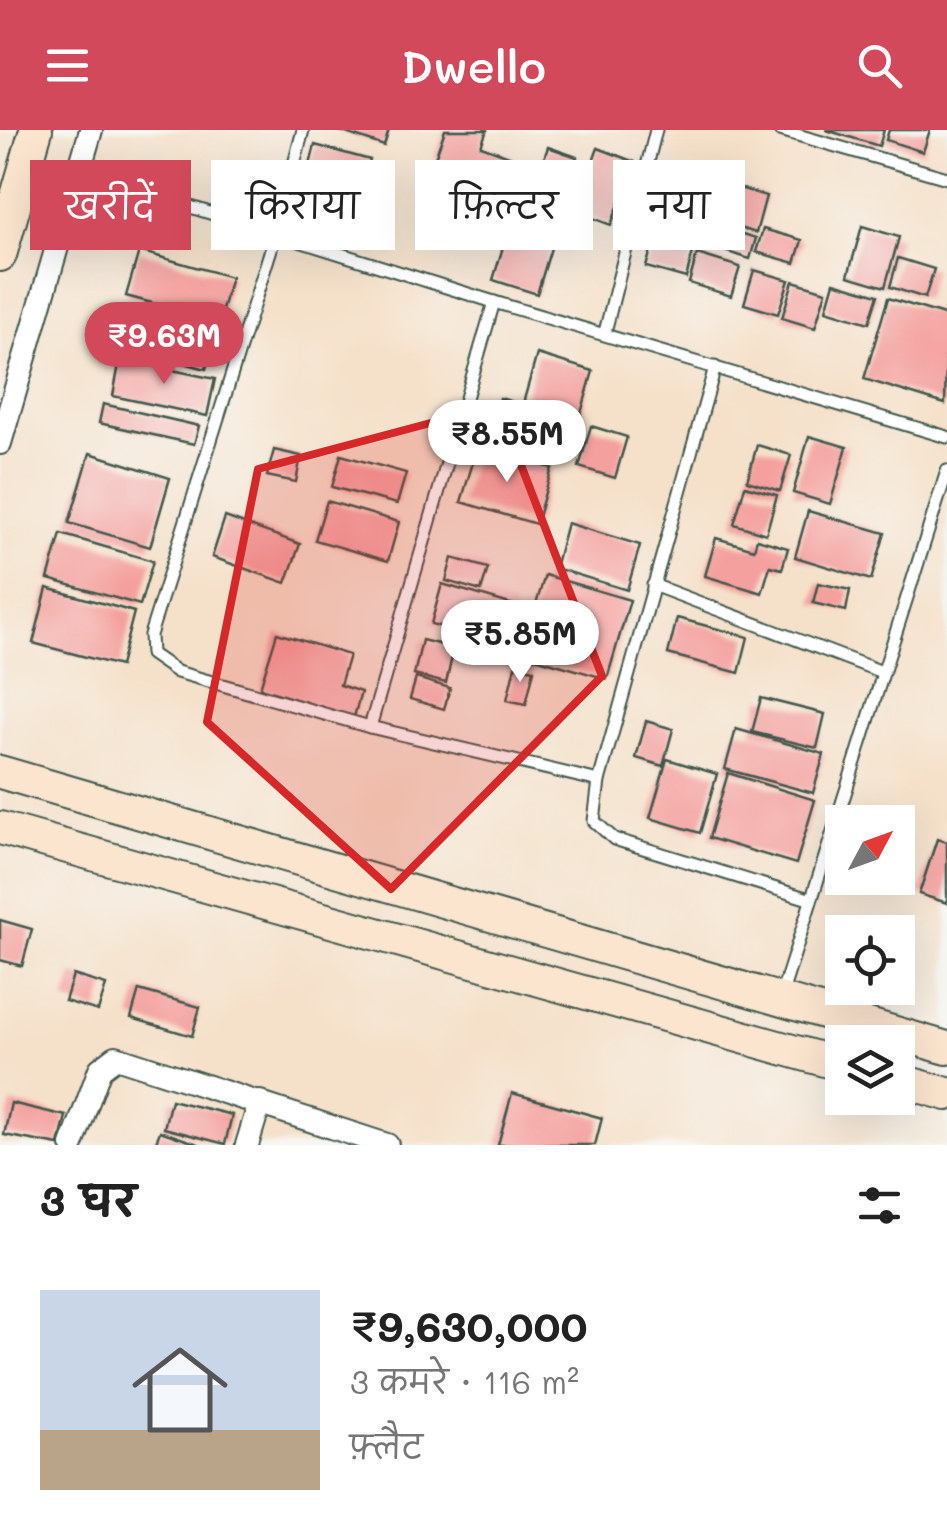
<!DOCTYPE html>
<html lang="hi">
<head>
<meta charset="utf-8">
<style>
	body { margin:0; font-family:Mali,"Playpen Sans Deva",sans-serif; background:#f2f2f2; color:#222; height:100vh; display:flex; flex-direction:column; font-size:38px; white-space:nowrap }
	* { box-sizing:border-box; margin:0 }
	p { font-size:32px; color:#767676 }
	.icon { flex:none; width:55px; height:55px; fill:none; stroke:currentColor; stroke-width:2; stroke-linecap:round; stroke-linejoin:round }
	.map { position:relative; height:1015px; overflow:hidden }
	.side { display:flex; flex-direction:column; background:#fff; flex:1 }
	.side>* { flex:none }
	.top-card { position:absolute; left:30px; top:30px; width:888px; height:90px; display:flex; gap:20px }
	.needle { width:65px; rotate:49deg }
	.fabs { position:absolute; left:825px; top:675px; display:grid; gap:20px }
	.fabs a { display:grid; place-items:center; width:90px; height:90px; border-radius:0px; background:#fff; box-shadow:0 10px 40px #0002; font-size:50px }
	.price { position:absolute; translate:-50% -85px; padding:0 22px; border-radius:35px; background:#fff; color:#222; font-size:32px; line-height:65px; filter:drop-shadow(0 2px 5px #0008) }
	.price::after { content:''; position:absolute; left:50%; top:60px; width:30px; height:22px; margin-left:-15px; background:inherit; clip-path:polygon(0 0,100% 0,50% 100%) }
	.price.selected { background:#d1495b; color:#fff }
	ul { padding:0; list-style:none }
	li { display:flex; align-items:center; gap:30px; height:250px; padding:0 40px }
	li+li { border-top:2px solid #e0e0e0 }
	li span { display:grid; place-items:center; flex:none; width:280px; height:200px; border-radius:0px; color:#555 }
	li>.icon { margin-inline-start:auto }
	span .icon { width:120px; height:120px; fill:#fffc; stroke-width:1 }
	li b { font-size:42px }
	h2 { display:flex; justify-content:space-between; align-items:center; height:120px; padding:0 40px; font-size:42px }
	.tag { padding:0 35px; border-radius:0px; background:#fff; box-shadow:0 10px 40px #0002; font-size:35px; line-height:90px }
	.tag.selected { background:#d1495b; color:#fff }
	header { display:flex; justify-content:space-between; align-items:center; height:130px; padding:0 40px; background:#d1495b; color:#fff; font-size:45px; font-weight:600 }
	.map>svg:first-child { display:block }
	.building { fill:#f4a09e }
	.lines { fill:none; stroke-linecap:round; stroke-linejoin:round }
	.lane-casing { stroke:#3f564a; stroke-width:15 }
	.street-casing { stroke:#3f564a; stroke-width:26 }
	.secondary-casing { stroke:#3f564a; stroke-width:36 }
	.lane { stroke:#fff; stroke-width:11 }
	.street { stroke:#fff; stroke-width:22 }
	.secondary { stroke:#fce5cf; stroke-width:32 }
	.marked { fill:#d62828; fill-opacity:0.2; stroke:#d62828; stroke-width:8; stroke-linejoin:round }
</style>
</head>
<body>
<header><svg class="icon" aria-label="menu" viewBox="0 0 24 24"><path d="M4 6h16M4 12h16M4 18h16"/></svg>Dwello<svg class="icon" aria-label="search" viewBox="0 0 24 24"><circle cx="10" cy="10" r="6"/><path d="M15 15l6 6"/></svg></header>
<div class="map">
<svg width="947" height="1015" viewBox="0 0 947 1015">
	<rect width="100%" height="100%" fill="#f6f6f2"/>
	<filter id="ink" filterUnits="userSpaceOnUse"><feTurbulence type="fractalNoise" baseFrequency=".01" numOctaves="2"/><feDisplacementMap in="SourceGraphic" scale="20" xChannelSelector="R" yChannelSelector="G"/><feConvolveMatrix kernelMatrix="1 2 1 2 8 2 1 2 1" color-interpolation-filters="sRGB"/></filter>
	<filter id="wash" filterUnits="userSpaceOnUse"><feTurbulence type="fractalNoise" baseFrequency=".0048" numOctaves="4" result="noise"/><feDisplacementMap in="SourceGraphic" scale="40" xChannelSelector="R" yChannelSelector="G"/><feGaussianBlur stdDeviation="2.25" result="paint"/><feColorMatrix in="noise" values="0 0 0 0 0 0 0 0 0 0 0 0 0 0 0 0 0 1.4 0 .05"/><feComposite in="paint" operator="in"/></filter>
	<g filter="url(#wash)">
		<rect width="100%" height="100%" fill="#f5e1ca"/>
		<g id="blocks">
			<g class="building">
				<polygon points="337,0 389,0 384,16"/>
				<polygon points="445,0 487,0 481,16 512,27 504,51 435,28"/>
				<polygon points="826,0 884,0 879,16"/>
				<polygon points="889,0 930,0 923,22 886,10"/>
				<polygon points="315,15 370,30 364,54 309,39"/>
				<polygon points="548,17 577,27 564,64 535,54"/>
				<polygon points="598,18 635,32 611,95 574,81"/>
				<polygon points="726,54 766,66 756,103 716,91"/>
				<polygon points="665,56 715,71 703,113 653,98"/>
				<polygon points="517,71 561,85 537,164 493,150"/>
				<polygon points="717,96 756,108 750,129 711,117"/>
				<polygon points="862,96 899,107 885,157 848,146"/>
				<polygon points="763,99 802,110 795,133 756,122"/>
				<polygon points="654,110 693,122 686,148 646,137"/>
				<polygon points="139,121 231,147 219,191 126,166"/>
				<polygon points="697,124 740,137 731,166 689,153"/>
				<polygon points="898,128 934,139 925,168 890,157"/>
				<polygon points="754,140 789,150 778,184 744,174"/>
				<polygon points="793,151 826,161 815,198 782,188"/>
				<polygon points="834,152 878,165 869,193 826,180"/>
				<polygon points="888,168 947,186 945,274 864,249"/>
				<polygon points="126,177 216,200 206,239 116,215"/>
				<polygon points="537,224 593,241 578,294 522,277"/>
				<polygon points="120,229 215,249 207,286 113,266"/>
				<polygon points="500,268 520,274 512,300 492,294"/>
				<polygon points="103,274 199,296 194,314 99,293"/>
				<polygon points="591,296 627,307 615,348 579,337"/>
				<polygon points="809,306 847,317 830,374 793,363"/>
				<polygon points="757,315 791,325 780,361 747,351"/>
				<polygon points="478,316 552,338 536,394 461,372"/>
				<polygon points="274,320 301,326 296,352 267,346"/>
				<polygon points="90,323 170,348 150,417 69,393"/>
				<polygon points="341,325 406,343 397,374 332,357"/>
				<polygon points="745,356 777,365 766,404 734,394"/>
				<polygon points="327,371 399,392 388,431 315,410"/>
				<polygon points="808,381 885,403 871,450 795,427"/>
				<polygon points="225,387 300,414 286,453 212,427"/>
				<polygon points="567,393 640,415 627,460 555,438"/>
				<polygon points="61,404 153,431 140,475 48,449"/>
				<polygon points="716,408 754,419 757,409 788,418 782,439 770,436 762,463 705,446"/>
				<polygon points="452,428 488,438 481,461 446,451"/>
				<polygon points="545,445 630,470 607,549 521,524"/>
				<polygon points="818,453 850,460 846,481 813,473"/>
				<polygon points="442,454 514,475 502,514 431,494"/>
				<polygon points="47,458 134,482 120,536 33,513"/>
				<polygon points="677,488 748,507 739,543 668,524"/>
				<polygon points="277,503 349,525 340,555 361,562 354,587 260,558"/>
				<polygon points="422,510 454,518 446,553 414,545"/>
				<polygon points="515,536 534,540 526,574 507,570"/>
				<polygon points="416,548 450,558 444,579 410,569"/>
				<polygon points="761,568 825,584 817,618 752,602"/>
				<polygon points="646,591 673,599 663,636 636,628"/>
				<polygon points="736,599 824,624 813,663 725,639"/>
				<polygon points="667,629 717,644 700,703 650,688"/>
				<polygon points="728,643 815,670 796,734 709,708"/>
				<polygon points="937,709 947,712 947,773 919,764"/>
				<polygon points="0,790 32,799 22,836 0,830"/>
				<polygon points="73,845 106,855 98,881 65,871"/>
				<polygon points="139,860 200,877 192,906 131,888"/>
				<polygon points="512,963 602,988 595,1015 498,1015"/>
				<polygon points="171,970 232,985 225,1014 164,998"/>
				<polygon points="11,973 66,986 59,1015 4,1005"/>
				<polygon points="160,1001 198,1014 198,1015 155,1015"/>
			</g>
		</g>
	</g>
	<g filter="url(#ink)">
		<use href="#blocks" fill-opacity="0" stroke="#3f564a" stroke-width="2.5"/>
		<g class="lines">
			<defs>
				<g id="lane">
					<polyline points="303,0 276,103 150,505 151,524 177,542 370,597 599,651"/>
					<polyline points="780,0 947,48"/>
					<polyline points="79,42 494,172 947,307"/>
					<polyline points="605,202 656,0"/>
					<polyline points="715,237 599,651 594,691 614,709 809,769"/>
					<polyline points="653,455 882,542"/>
					<polyline points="370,597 494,172"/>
					<polyline points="781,866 947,341"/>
				</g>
				<g id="street">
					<polyline points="0,313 91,0"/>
					<polyline points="72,1015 100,939 116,927 387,1015"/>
					<polyline points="247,1015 260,972"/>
				</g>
				<g id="secondary">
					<polyline points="0,125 36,0"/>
					<polyline points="0,642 947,918"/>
					<polyline points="0,698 842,935"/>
					<polyline points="898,950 947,964"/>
				</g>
			</defs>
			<use href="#lane" class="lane-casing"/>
			<use href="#street" class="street-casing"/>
			<use href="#secondary" class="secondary-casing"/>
			<use href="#lane" class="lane"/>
			<use href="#street" class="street"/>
			<use href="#secondary" class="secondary"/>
		</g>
	</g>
	<path class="marked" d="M 498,275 L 602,546 L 391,759 L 207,592 L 258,339 Z"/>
</svg>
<div class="fabs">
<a><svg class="needle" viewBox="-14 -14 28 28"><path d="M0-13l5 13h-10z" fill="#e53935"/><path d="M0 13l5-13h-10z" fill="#767676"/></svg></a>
<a><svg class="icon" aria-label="locate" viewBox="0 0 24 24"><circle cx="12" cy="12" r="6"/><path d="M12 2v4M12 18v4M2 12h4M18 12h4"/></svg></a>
<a><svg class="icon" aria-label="layers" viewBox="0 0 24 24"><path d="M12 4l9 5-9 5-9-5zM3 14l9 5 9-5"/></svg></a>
</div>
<b class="price selected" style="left:164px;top:257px">₹9.63M</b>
<b class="price" style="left:507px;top:355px">₹8.55M</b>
<b class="price" style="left:520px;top:555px">₹5.85M</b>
<div class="top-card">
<a class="tag selected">खरीदें</a>
<a class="tag">किराया</a>
<a class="tag">फ़िल्टर</a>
<a class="tag">नया</a>
</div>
</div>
<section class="side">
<h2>3 घर<svg class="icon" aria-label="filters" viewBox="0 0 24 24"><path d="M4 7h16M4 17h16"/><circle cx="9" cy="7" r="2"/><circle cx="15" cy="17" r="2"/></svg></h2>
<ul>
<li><span style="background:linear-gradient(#c9d6e8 70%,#b9a48a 0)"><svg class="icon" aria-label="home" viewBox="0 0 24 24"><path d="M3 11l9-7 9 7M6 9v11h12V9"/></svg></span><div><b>₹9,630,000</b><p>3 कमरे · 116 m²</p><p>फ़्लैट</p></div></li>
</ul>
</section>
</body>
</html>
